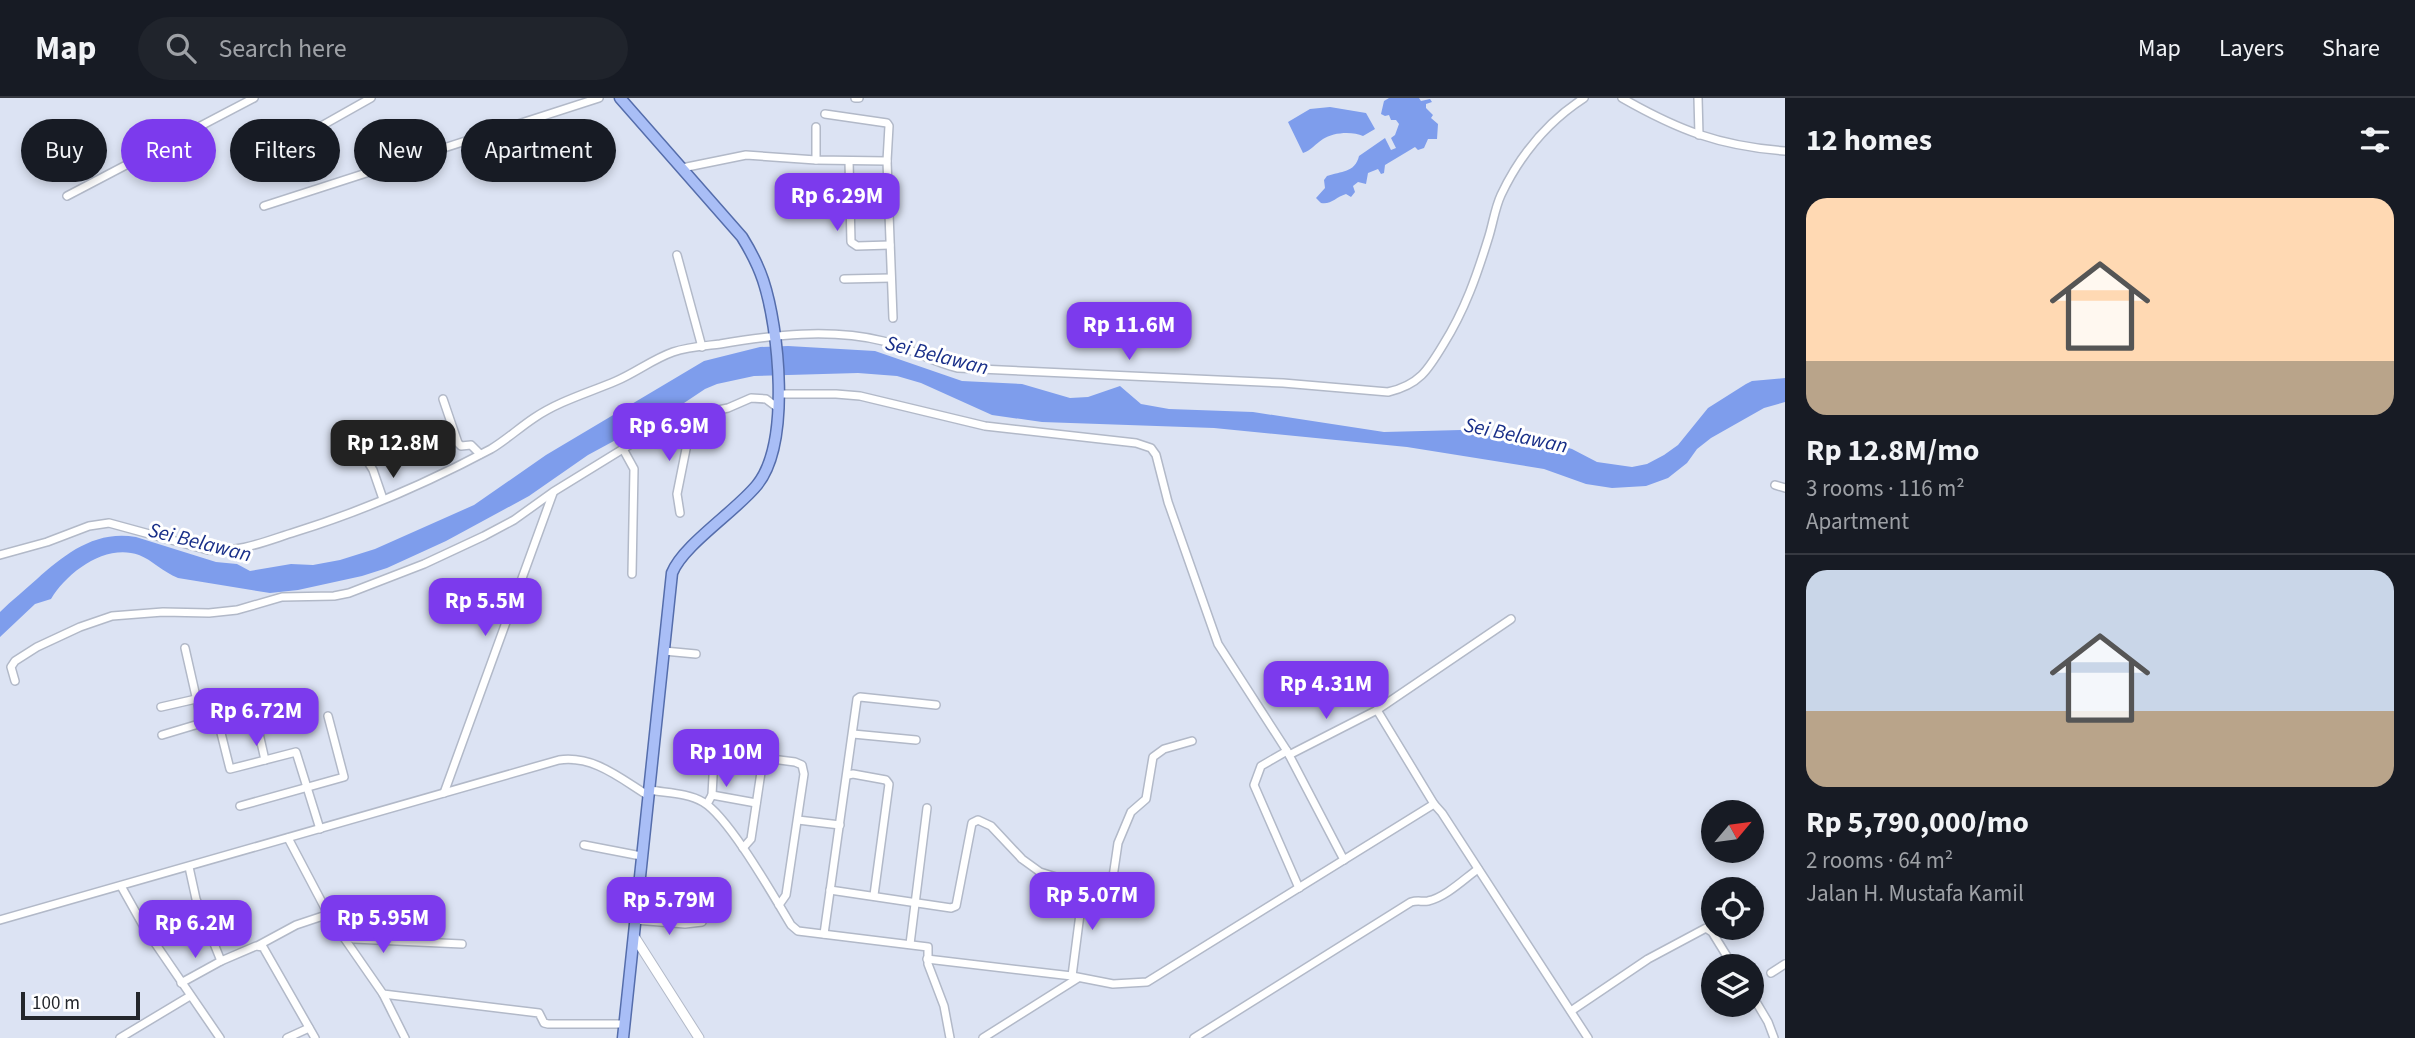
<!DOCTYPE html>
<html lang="en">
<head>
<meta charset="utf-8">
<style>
	body { margin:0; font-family:"Source Sans 3",sans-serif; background:#20242c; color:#f1f3f6; height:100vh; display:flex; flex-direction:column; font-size:26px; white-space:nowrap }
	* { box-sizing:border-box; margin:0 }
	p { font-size:23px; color:#9ea1a6 }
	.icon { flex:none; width:38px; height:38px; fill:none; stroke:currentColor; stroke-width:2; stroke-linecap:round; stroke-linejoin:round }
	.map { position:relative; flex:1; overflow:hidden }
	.drawer { display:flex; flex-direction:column; background:#171b24; width:630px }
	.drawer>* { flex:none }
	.top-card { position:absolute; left:21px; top:21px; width:665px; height:63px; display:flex; gap:14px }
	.needle { width:46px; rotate:61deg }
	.buttons { position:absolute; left:1701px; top:702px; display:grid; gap:14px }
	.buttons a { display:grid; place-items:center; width:63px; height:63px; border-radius:50%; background:#171b24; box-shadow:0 4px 10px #0003; font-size:35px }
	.scale { position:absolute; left:21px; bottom:18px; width:119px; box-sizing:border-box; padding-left:7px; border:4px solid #23262b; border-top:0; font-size:19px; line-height:24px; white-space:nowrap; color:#23262b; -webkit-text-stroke:5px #fff; paint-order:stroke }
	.price { position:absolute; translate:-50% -60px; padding:0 16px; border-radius:14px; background:#7c3aed; color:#fff; font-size:23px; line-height:46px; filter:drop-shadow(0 2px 4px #0008) }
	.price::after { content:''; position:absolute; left:50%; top:42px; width:21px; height:16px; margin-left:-10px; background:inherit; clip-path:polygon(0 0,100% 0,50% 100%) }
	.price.on { background:#222; color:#fff }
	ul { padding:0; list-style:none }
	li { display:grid; align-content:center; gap:14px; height:371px; padding:0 21px }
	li+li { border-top:2px solid #363941 }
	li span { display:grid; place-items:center; height:217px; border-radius:21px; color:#555 }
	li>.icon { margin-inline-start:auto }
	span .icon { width:126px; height:126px; fill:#fffc; stroke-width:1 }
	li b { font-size:30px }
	h2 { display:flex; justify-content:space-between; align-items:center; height:84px; padding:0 21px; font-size:30px }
	.pill { padding:0 24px; border-radius:32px; background:#171b24; box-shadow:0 4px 10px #0003; font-size:24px; line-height:63px }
	.pill.on { background:#7c3aed; color:#fff }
	header { display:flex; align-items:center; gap:42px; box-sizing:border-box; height:98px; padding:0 35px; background:#171b24; border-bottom:2px solid #363941 }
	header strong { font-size:33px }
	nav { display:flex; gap:38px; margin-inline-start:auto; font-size:24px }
	.search { width:490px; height:63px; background:#20242c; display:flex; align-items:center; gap:18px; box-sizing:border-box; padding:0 24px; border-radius:38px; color:#9ea1a6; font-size:26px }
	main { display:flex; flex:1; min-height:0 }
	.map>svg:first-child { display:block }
	.water { fill:#7e9dec }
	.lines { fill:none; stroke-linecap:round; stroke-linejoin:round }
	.minor-casing { stroke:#b2b9c8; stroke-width:10 }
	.tertiary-casing { stroke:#b2b9c8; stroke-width:11 }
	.primary-casing { stroke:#556dab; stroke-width:13 }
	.minor { stroke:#fff; stroke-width:7 }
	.tertiary { stroke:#fff; stroke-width:9 }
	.primary { stroke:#a9bef6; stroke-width:10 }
	.labels { text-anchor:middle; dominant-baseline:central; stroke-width:6; stroke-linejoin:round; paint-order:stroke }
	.water-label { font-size:21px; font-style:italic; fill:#182e88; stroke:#fff }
</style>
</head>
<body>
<header>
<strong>Map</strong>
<div class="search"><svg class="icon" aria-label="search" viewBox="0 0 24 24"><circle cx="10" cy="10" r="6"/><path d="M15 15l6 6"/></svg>Search here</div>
<nav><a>Map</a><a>Layers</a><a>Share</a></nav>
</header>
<main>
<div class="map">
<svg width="1785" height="940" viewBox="0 0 1785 940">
	<rect width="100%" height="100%" fill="#dce3f3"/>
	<g class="water">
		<path d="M 1389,0 L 1419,0 L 1421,3 L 1430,1 L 1432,4 L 1426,6 L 1426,10 L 1433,17 L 1431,20 L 1438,26 L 1437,41 L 1428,41 L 1424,50 L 1418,52 L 1415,49 L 1385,67 L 1384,75 L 1381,76 L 1378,71 L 1368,75 L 1366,86 L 1358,84 L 1353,88 L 1355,94 L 1351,99 L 1346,96 C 1336,99 1331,107 1321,105 L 1316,100 L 1325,90 L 1324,82 L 1327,78 C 1341,73 1355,75 1359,58 L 1385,40 L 1391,52 L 1396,50 L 1391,40 L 1395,37 L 1399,26 L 1396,22 L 1391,22 L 1389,17 L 1385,18 L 1381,16 L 1384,3 Z"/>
		<path d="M 1330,9 L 1366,15 L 1375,31 L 1363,38 C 1353,33 1333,34 1323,41 C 1315,46 1312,52 1303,55 L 1288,24 L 1310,11 Z"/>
		<path d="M 788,248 L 875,253 L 962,283 L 1022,286 L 1070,300 L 1088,299 L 1120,288 L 1141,306 L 1169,311 L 1253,314 L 1384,334 L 1461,332 L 1510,342 L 1552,345 L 1572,351 L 1597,364 L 1632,369 L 1647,366 L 1664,357 L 1678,347 L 1708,310 L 1746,286 L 1752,283 L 1785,280 L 1785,304 L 1764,310 L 1711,340 L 1697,351 L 1687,365 L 1668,380 L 1646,388 L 1612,390 L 1586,386 L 1544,371 L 1407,349 L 1214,330 L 1042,324 L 992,317 L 921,285 L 897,278 L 858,275 L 754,278 L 717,286 L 705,291 L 684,305 L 588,357 L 529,398 L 446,443 L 387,470 L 362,478 L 298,492 L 270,495 L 178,480 C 163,474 152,462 139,457 C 106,445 67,474 51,501 L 35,506 L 0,539 L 0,514 C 12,502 25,492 37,481 C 65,456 95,432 136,439 L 216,464 L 237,466 L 250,473 L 291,466 L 313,467 L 340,462 L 375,451 L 474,407 L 546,357 L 704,263 L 760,249 Z"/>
	</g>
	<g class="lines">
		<defs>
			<g id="minor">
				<polyline points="855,0 859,0"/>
				<path d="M 1622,0 C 1678,32 1719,48 1785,53"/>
				<polyline points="1698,0 1699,37"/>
				<polyline points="816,29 816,62"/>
				<polyline points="316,31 371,0"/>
				<polyline points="849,63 851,144 857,148 890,147"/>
				<polyline points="887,63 893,220"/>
				<polyline points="682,70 746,57 816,62 887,63 889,28 887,25 825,16"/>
				<polyline points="67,98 254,0"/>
				<polyline points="264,108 599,0"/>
				<polyline points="677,157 702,249"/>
				<polyline points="844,181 891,180"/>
				<polyline points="778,296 836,296 860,298 985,328 1136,345 1151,350 1156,357 1168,404 1218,546 1287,653 1344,762"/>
				<polyline points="443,301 458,345 461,348 471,347 480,356"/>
				<polyline points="623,351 634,371 632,476"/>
				<polyline points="368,364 373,372 383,401"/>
				<polyline points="1775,387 1785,390"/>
				<polyline points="680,415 677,396 693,316"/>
				<path d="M 0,457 L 47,444 L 89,428 L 109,425 L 208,452 C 239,455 266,443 295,434 C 363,413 429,384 491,351 C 506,342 519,330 534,320 C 559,303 588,295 616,283 C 635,275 653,261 673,254 C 688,249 704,248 720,246 C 774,237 829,230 883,243 C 909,249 931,264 958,270 L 1283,285 L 1388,294 C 1419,287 1428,272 1443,247 C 1465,212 1477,177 1489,138 C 1493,125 1495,110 1501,97 C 1520,57 1547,24 1584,0"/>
				<polyline points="185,550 202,625 218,623 230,671 296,654 320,731"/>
				<polyline points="664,553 696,556"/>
				<polyline points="15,583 11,569 15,563 37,549 80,529 112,518 163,514 209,515 237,512 282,499 334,498 349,495 424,466 484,438 514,422 553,394 670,322 728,310 751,300 766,301 778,310"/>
				<polyline points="161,609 196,601"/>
				<polyline points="253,609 265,662"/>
				<polyline points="1377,612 1434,706 1442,715 1588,940"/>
				<polyline points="853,636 916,642"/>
				<polyline points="162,637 202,625"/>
				<polyline points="1287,653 1261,668 1254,687 1299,790"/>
				<polyline points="1289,657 1377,612 1511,521"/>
				<polyline points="848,677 853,676 886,682 889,686 874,797"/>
				<path d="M 650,692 C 667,695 688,695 703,704 C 729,719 774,799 791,827 L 798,833 L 928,849 L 928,866 L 944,908 L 950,940"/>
				<polyline points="444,695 553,395"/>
				<polyline points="712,697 756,705"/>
				<polyline points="707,706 712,697 714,660 726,655 795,664 802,667 804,676 786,797 779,807"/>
				<polyline points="240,708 344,679 328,618"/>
				<polyline points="798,722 840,727"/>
				<polyline points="288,740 327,814 326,817 340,834 354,841 462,846"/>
				<polyline points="584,747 641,758"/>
				<polyline points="743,750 751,741 763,661"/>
				<polyline points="189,769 196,801 221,863 256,848 263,849 315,940"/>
				<polyline points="121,788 144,829 220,940"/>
				<polyline points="830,792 951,810 956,808 972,725 978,722 991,728 1022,761 1040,774 1072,784 1099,787 1107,785 1113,779 1118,745 1131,714 1146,701 1153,659 1164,651 1192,643"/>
				<path d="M 0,822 L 559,662 C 594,657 621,681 649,698"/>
				<polyline points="635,822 685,826 702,824"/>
				<polyline points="340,834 383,896 539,915 544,925 548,926 624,926"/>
				<polyline points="824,836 857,601 860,599 936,607"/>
				<polyline points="910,846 927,710"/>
				<polyline points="259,847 296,827 326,817"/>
				<polyline points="927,861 1072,878 1113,886 1147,884 1434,706"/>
				<polyline points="1771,875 1785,866"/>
				<polyline points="1072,878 1084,785"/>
				<polyline points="181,885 221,863"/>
				<polyline points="383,896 405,940"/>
				<polyline points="1752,897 1768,924 1774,940"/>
				<polyline points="1571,913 1648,861 1706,830 1712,834 1733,868"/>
				<polyline points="120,940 190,898"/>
				<polyline points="287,940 309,930"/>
				<polyline points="983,940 1078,880"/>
				<path d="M 1194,940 L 1411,804 C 1418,802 1422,804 1428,803 C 1446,799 1464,781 1478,771"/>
			</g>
			<polyline id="tertiary" points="634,838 699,940"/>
			<path id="primary" d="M 620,0 L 742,139 C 750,152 758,167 763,182 C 779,230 791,345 757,387 C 736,413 683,447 672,475 L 623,940"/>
		</defs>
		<use href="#minor" class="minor-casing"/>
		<use href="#tertiary" class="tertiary-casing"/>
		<use href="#primary" class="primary-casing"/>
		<use href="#minor" class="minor"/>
		<use href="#tertiary" class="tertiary"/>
		<use href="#primary" class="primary"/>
	</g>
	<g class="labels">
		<g class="water-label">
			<text transform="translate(937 257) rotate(14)">Sei Belawan</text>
			<text transform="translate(1516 337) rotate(12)">Sei Belawan</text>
			<text transform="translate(200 444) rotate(14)">Sei Belawan</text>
		</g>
	</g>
</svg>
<div class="buttons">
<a><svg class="needle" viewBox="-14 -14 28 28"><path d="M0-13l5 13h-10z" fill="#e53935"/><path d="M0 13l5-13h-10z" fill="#9ea1a6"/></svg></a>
<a><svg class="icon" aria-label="locate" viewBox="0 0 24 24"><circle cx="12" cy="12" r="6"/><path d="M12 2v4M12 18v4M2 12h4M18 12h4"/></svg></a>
<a><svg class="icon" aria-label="layers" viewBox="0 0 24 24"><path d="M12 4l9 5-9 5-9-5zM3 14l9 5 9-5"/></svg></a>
</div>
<div class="scale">100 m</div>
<b class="price" style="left:837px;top:135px">Rp 6.29M</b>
<b class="price" style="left:1129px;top:264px">Rp 11.6M</b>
<b class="price" style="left:669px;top:365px">Rp 6.9M</b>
<b class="price on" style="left:393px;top:382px">Rp 12.8M</b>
<b class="price" style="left:485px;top:540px">Rp 5.5M</b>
<b class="price" style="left:1326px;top:623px">Rp 4.31M</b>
<b class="price" style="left:256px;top:650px">Rp 6.72M</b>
<b class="price" style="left:726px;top:691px">Rp 10M</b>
<b class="price" style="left:1092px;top:834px">Rp 5.07M</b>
<b class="price" style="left:669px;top:839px">Rp 5.79M</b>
<b class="price" style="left:383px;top:857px">Rp 5.95M</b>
<b class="price" style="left:195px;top:862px">Rp 6.2M</b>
<div class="top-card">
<a class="pill">Buy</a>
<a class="pill on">Rent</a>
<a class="pill">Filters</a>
<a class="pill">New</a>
<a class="pill">Apartment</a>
</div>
</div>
<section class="drawer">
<h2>12 homes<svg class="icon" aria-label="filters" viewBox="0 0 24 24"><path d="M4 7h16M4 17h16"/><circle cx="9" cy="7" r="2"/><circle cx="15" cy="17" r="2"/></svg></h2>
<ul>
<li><span style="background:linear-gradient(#ffd9b3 75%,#b9a48a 0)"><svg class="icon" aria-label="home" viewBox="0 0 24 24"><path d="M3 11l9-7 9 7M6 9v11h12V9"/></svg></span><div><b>Rp 12.8M/mo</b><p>3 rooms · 116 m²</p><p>Apartment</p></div></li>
<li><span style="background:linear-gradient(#c9d6e8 65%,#b9a48a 0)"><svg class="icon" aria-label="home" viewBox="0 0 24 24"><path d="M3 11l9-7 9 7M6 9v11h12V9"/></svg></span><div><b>Rp 5,790,000/mo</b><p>2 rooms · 64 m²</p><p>Jalan H. Mustafa Kamil</p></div></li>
</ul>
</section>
</main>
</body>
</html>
